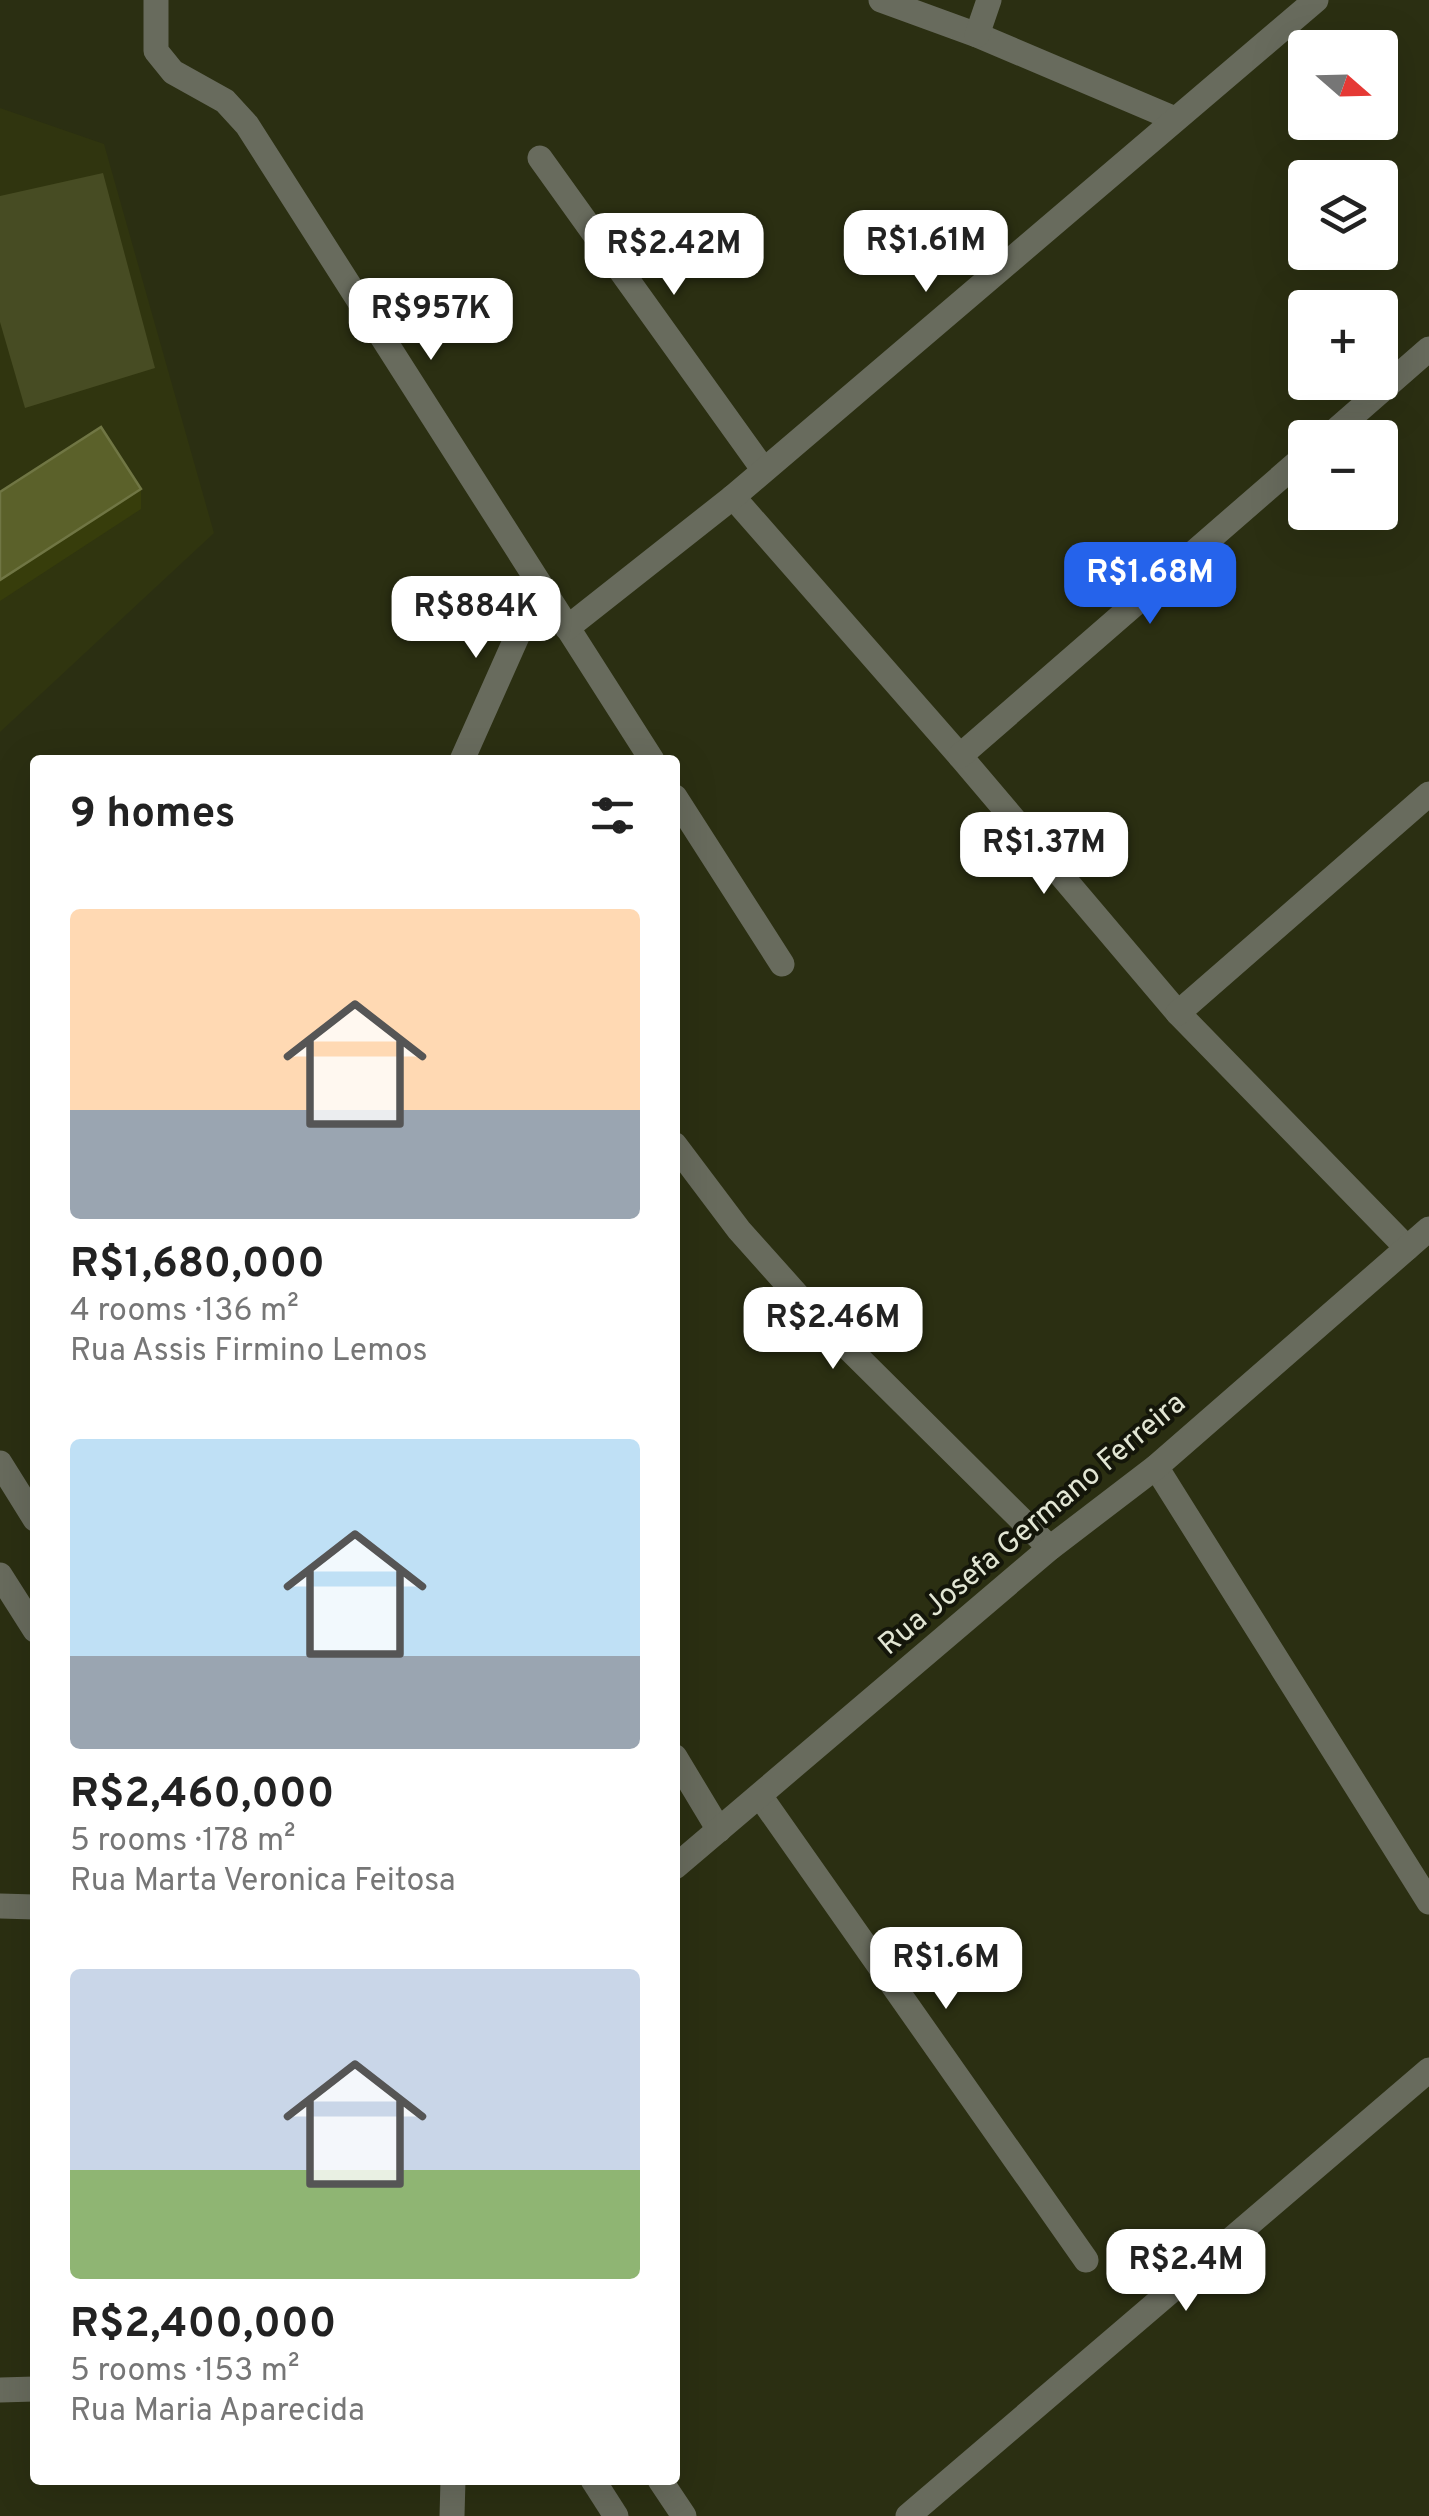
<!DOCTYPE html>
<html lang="en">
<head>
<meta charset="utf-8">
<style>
	body { margin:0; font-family:Overpass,sans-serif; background:#f6f6f6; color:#222; height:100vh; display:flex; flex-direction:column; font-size:38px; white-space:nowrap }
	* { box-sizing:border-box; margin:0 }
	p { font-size:32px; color:#767676 }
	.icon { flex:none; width:55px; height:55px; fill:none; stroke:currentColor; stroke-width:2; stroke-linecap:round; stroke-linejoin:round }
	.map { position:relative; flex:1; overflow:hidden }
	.details { position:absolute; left:30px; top:755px; width:650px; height:1730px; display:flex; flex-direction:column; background:#fff; border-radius:10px; box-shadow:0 10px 40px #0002 }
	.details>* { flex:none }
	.needle { width:65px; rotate:110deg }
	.tools { position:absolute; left:1288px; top:30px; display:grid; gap:20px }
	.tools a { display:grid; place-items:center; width:110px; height:110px; border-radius:10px; background:#fff; box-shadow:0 10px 40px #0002; font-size:50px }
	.price { position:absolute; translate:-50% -85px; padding:0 22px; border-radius:20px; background:#fff; color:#222; font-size:32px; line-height:65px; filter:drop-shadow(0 2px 5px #0008) }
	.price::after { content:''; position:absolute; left:50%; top:60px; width:30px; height:22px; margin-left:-15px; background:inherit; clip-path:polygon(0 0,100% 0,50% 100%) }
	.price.active { background:#2563eb; color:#fff }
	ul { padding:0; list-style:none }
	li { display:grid; align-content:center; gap:20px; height:530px; padding:0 40px }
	li span { display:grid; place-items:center; height:310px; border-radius:10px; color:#555 }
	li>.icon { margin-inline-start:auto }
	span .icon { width:180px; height:180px; fill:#fffc; stroke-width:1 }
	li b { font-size:42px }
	h2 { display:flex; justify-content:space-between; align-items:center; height:120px; padding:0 40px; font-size:42px }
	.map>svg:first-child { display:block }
	.built { fill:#30350f }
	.green { fill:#474c23 }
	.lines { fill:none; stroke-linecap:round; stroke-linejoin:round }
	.minor { stroke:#686b5d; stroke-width:25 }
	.shaded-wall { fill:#373d0b }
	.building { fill:#5b612a; stroke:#707644; stroke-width:2.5 }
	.labels { text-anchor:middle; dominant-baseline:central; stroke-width:8; stroke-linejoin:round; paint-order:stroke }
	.street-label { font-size:30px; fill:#e2e6d4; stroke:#14160a }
</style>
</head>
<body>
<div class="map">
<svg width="1429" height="2516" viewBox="0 0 1429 2516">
	<rect width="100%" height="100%" fill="#2b2f12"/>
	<polygon class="built" points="0,108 104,144 214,533 0,732"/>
	<polygon class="green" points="103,173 155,368 25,408 0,322 0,196"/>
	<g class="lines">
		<g class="minor">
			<polyline points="156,0 156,51 173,72 225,101 247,125 652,760"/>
			<polyline points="881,0 977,35 1175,119"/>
			<polyline points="977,35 989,0"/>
			<polyline points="540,158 763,469"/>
			<polyline points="1327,438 1429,349"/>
			<polyline points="733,497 960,756 1178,1013 1407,1248"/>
			<polyline points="567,628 733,497 1316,0"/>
			<polyline points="960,756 1305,456"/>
			<polyline points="462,760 540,585"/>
			<polyline points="675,797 782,964"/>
			<polyline points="1178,1013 1429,794"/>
			<polyline points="675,1145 739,1230 815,1315 1050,1548"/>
			<polyline points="0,1463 35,1519"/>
			<polyline points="1156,1467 1429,1902"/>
			<polyline points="0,1575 35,1630"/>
			<polyline points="675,1757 719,1830"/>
			<polyline points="760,1796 1086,2260"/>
			<polyline points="675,1867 1050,1548 1156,1467 1429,1229"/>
			<polyline points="0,1906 35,1907"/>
			<polyline points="0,2390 35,2389"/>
			<polyline points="593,2480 616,2516"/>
			<polyline points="660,2480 684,2516"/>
			<polyline points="452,2516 453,2480"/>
			<polyline points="908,2516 1429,2070"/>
		</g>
	</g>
	<polygon class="shaded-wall" points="141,489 141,509 0,601 0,580"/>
	<polygon class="building" points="101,427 141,489 0,580 0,492"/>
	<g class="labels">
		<g class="street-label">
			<text transform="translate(1033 1525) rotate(-40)">Rua Josefa Germano Ferreira</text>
		</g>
	</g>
</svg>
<div class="tools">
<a><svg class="needle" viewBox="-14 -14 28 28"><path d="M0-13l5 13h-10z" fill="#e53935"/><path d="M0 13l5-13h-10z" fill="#767676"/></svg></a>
<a><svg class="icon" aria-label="layers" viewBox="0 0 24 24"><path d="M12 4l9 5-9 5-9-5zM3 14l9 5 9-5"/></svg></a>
<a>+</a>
<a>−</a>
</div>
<b class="price" style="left:926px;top:295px">R$1.61M</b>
<b class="price" style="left:674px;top:298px">R$2.42M</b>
<b class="price" style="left:431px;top:363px">R$957K</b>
<b class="price active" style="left:1150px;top:627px">R$1.68M</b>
<b class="price" style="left:476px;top:661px">R$884K</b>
<b class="price" style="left:1044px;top:897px">R$1.37M</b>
<b class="price" style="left:833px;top:1372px">R$2.46M</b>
<b class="price" style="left:946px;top:2012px">R$1.6M</b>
<b class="price" style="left:1186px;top:2314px">R$2.4M</b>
<section class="details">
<h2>9 homes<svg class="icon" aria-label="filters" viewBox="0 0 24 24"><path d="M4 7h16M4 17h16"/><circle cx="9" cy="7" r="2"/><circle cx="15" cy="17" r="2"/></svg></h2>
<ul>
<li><span style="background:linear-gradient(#ffd9b3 65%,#9aa5b1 0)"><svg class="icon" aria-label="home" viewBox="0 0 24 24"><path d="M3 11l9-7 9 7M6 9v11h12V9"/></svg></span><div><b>R$1,680,000</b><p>4 rooms · 136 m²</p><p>Rua Assis Firmino Lemos</p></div></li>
<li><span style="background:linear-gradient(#bfe0f5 70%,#9aa5b1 0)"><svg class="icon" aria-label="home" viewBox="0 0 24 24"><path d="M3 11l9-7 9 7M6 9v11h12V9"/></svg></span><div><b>R$2,460,000</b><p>5 rooms · 178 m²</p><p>Rua Marta Veronica Feitosa</p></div></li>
<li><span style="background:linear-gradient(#c9d6e8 65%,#8fb573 0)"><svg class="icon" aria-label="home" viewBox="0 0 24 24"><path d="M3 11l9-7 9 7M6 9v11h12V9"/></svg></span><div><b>R$2,400,000</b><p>5 rooms · 153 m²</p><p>Rua Maria Aparecida</p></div></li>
</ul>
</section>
</div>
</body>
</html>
